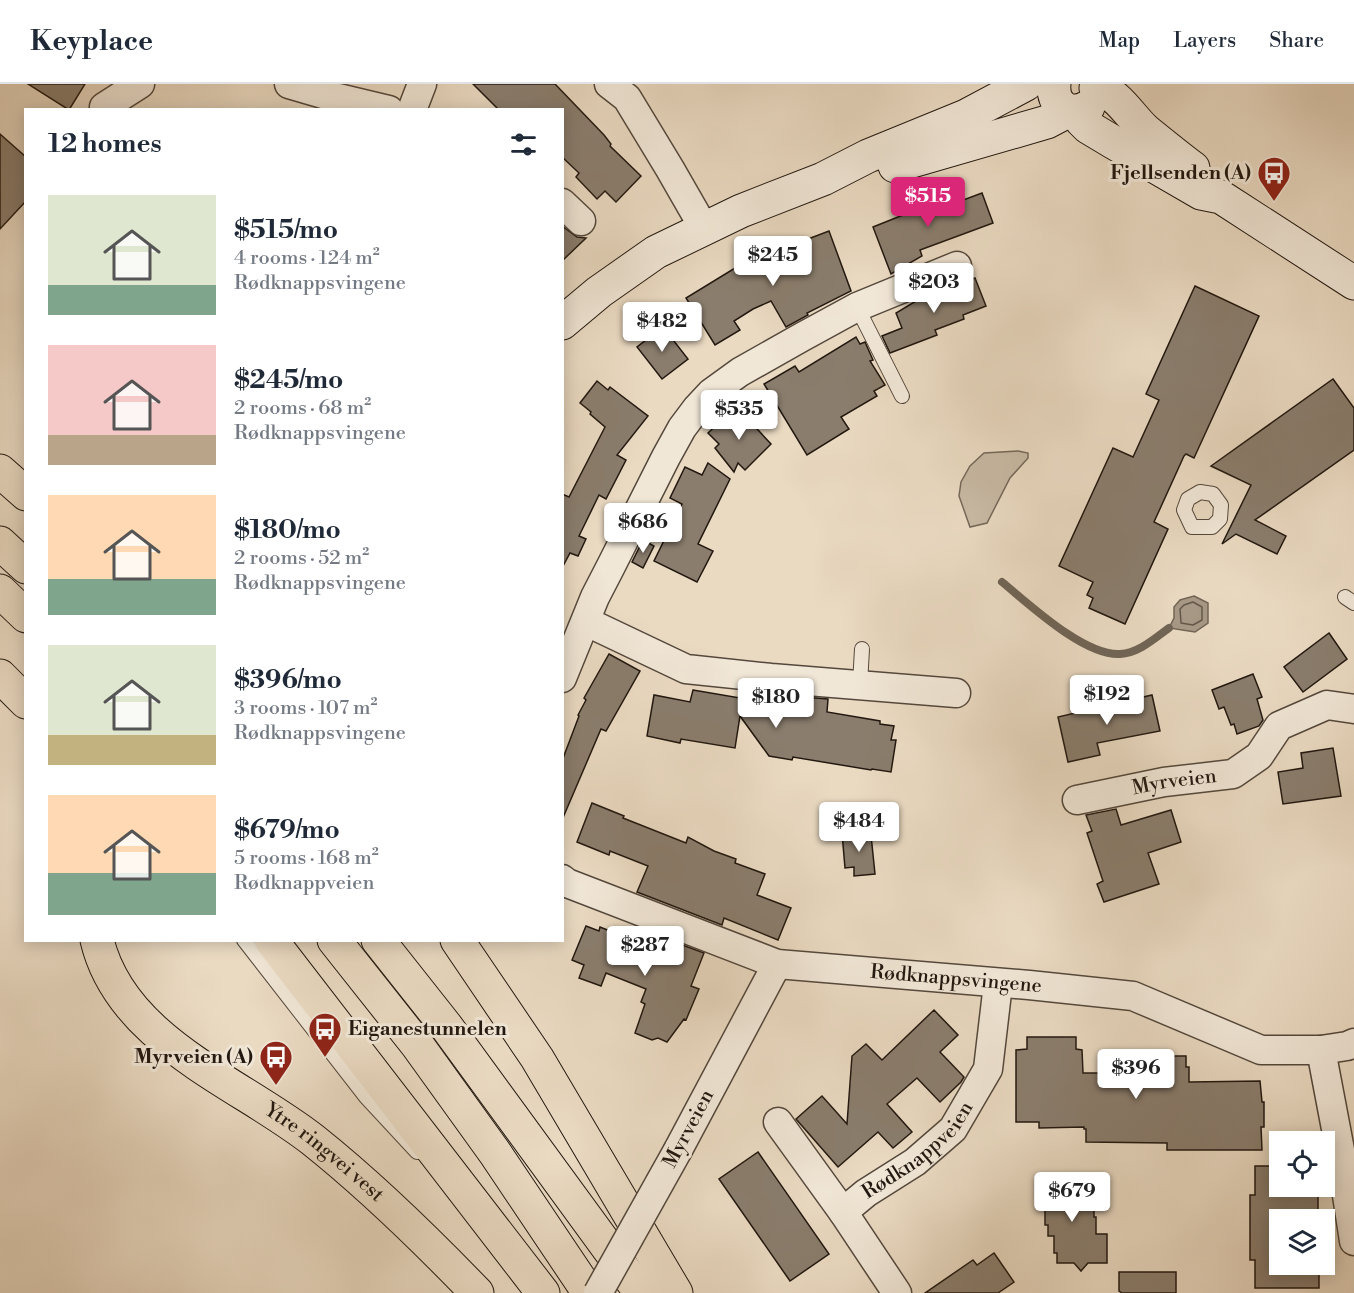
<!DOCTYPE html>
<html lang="en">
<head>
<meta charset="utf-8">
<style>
	body { margin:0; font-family:"Libre Bodoni",serif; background:#f2f2f3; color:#1f2937; height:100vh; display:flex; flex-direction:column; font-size:22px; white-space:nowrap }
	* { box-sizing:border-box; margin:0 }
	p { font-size:20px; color:#747a83 }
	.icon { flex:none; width:33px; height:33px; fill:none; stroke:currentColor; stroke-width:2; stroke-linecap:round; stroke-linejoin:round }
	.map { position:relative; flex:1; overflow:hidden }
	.side { position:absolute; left:24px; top:24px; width:540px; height:834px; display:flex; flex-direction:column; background:#fff; border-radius:0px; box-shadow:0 3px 15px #0003 }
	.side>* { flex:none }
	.controls { position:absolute; left:1269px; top:1047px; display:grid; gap:12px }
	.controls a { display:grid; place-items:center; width:66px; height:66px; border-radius:0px; background:#fff; box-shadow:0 3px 15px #0003; font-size:30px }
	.price { position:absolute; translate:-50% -51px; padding:0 14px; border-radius:6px; background:#fff; color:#222; font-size:20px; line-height:39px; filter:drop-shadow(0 2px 3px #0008) }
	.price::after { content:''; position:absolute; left:50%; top:36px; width:18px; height:14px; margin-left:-9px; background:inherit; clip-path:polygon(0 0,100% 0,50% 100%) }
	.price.selected { background:#db2777; color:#fff }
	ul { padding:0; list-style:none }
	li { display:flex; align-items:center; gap:18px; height:150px; padding:0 24px }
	li span { display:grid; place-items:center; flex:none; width:168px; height:120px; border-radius:0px; color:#555 }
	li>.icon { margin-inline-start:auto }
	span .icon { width:72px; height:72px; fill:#fffc; stroke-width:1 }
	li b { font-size:26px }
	h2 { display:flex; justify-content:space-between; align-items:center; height:72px; padding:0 24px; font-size:26px }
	header { display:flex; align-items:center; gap:36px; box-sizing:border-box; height:84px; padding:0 30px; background:#fff; border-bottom:2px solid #e0e1e3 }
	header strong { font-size:28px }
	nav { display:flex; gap:33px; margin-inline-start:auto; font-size:21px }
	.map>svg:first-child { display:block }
	.green { fill:#c8b9a4; stroke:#75685a; stroke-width:1.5 }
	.water { fill:#a69885; stroke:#716556; stroke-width:1.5 }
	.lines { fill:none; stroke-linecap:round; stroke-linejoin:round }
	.shore { stroke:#64584a; stroke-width:1.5 }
	.stream { stroke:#716556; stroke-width:8 }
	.building { fill:#8a7d6d; stroke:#221810; stroke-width:1.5 }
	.service-casing { stroke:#54483c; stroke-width:16 }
	.minor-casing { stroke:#54483c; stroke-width:31 }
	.secondary-casing { stroke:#221810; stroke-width:35 }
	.primary-casing { stroke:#221810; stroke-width:35 }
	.trunk-casing { stroke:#221810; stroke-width:35 }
	.motorway-casing { stroke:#221810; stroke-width:35 }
	.service { stroke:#f1e7d7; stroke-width:14 }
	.minor { stroke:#f1e7d7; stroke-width:28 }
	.secondary { stroke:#f1e7d7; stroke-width:33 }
	.primary { stroke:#eadac2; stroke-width:33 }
	.trunk { stroke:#eadac2; stroke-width:33 }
	.motorway { stroke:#eadac2; stroke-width:33 }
	.minor-bridge-casing { stroke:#54483c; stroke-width:31; stroke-linecap:butt }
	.minor-bridge { stroke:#f1e7d7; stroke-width:28 }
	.labels { text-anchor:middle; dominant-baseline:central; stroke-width:6; stroke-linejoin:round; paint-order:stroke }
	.poi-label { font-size:20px; font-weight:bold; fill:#221810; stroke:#f1e7d7; text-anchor:end }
	.street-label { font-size:20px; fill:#221810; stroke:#f1e7d7 }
</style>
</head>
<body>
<header>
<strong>Keyplace</strong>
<nav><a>Map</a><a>Layers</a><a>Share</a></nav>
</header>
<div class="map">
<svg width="1354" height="1209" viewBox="0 0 1354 1209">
	<rect width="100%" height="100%" fill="#eadac2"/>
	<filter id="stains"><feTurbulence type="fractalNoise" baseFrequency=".00333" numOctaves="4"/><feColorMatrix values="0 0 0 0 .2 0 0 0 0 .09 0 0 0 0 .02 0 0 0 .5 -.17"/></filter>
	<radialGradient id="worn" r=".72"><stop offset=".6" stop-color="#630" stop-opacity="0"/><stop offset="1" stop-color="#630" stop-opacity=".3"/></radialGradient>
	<polygon class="green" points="1018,367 1028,369 1028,374 1010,394 987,439 970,443 959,412 961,398 970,382 984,369"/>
	<polygon class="water" points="1194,512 1208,519 1208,539 1195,548 1169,544 1174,534 1174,523 1180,516"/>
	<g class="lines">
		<polygon class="shore" points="1193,518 1202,523 1202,536 1193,541 1181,539 1180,525 1184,521"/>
		<path class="stream" d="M 1002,498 C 1029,520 1084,572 1120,570 C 1139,569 1155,554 1169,544"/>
	</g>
	<g class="building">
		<polygon points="28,0 85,0 69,26"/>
		<polygon points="473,0 555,0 604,51 611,60 610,62 641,92 616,118 605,107 597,115 576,93 579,89 562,73 562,26 499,26"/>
		<polygon points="0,50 26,73 26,117 0,145"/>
		<polygon points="918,108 926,130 982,109 993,139 920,166 922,172 891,190 873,143 903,131 897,116"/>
		<polygon points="562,142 577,153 586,154 562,177"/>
		<polygon points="829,147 851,207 807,229 808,231 786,243 771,217 753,225 734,237 740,246 715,261 686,214 740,181"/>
		<polygon points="975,194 986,222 963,231 964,235 935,246 937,251 890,269 882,252 902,244 896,229 921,214"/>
		<polygon points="1195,202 1259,232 1194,374 1186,370 1184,372 1154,438 1168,445 1125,540 1089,524 1093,514 1087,511 1093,498 1059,482 1113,364 1133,373 1159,316 1146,310"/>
		<polygon points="663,243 688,275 662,295 637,263"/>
		<polygon points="856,253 860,260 865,258 873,276 870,277 885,301 874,307 877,312 841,333 849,345 807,371 764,300 795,282 799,288"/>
		<polygon points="1333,295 1354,324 1354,366 1255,436 1286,452 1277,470 1236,450 1222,460 1251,401 1211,382"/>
		<polygon points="597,297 608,306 610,303 648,332 617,371 626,376 606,415 599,411 579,452 586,455 578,472 570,469 562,484 562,410 569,413 605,343 590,330 591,328 580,319"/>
		<polygon points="730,328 734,332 739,329 745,335 746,333 771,360 745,386 738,379 734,388 715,364 719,360 708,349"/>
		<polygon points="708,379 730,395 698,460 713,467 697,498 654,477 682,420 670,414 685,383 702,391"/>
		<polygon points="643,456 654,462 643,484 632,478"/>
		<polygon points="1329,549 1347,575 1303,608 1284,583"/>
		<polygon points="609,570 640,587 606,647 601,645 562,736 562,677 579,632 578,631 586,616 584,614"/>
		<polygon points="1253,590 1262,613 1257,615 1263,636 1259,642 1237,650 1234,640 1231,641 1224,623 1219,625 1212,606"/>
		<polygon points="693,606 758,617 757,620 801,626 803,613 828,615 827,628 880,637 880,640 894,642 891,656 896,656 891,688 872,685 871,686 793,673 792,676 769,672 740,632 735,664 681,655 680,659 647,652 654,611 690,618"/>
		<polygon points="1152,611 1160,647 1097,659 1100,671 1068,678 1058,633"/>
		<polygon points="1333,664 1341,712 1283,720 1278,688 1303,684 1301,669"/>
		<polygon points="592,719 624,732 623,734 686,759 688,753 714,767 736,775 735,779 765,790 757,811 791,824 778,856 724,834 722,841 637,808 648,782 610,767 609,771 577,758"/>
		<polygon points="1116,725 1121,741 1171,726 1181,758 1148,769 1159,800 1104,818 1097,800 1103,797 1087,749 1092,747 1086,731"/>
		<polygon points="862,747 863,752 871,751 875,790 854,792 854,783 845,784 842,749"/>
		<polygon points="586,842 599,847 600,843 620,851 618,855 659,872 666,855 704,869 691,902 699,905 686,936 684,935 667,958 658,954 652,956 635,949 645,920 641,918 646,905 606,889 601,902 579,894 584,881 572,876"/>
		<polygon points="934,926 958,951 940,968 964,993 961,998 940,1018 917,994 887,1020 912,1048 893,1064 878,1048 838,1083 796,1035 822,1012 847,1040 852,972 866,960 882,976"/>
		<polygon points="1027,953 1076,953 1076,965 1082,966 1083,989 1125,989 1125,980 1135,974 1145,971 1167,971 1167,972 1186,972 1186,983 1189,983 1189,998 1260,997 1262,1018 1264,1018 1264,1043 1261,1043 1262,1066 1167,1066 1167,1059 1086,1058 1086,1045 1084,1045 1084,1043 1039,1044 1039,1038 1016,1038 1016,966 1027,965"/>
		<polygon points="758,1068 829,1170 790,1197 719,1095"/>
		<polygon points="1255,1082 1280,1082 1280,1102 1318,1102 1318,1136 1280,1136 1280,1180 1319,1180 1319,1204 1255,1204 1255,1176 1250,1176 1250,1111 1255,1111"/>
		<polygon points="1039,1095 1084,1095 1084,1106 1087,1106 1087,1122 1094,1123 1094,1133 1096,1133 1096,1150 1107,1150 1107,1179 1088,1179 1081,1187 1074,1179 1057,1179 1057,1169 1054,1169 1054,1152 1048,1152 1048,1141 1045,1141 1045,1125 1039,1125"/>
		<polygon points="994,1169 1014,1198 998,1209 925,1209 973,1176 977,1181"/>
		<polygon points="1119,1188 1176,1188 1176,1209 1122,1209 1119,1207"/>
	</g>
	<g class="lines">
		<defs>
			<g id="service">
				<polyline points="857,223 902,312"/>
				<polygon points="1200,408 1213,410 1221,421 1220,435 1212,443 1192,443 1184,426 1188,415"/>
				<polyline points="1345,513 1354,519"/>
				<polyline points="860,600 862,565"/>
				<polyline points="244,856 366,1013 417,1068"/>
			</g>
			<g id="minor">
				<polyline points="289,0 330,12 389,26"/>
				<polyline points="609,0 627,14 670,85 705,146"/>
				<polyline points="104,23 140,0"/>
				<polyline points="412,26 422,0"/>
				<polyline points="562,119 581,137"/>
				<polyline points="587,538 686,585 771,594 956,609"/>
				<polyline points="562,594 595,513 611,482 666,373 682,344 697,324 711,309 740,288 802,253 857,223 957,182"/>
				<path id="s1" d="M 1077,716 L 1164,698 L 1233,690 L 1259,672 L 1279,642 L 1327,621 L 1354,625"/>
				<path id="s2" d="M 562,795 L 567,799 L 777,880 L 1029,901 L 1133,912 L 1261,966 L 1321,966 L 1347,962 L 1354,959"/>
				<polyline points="1321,966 1340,1066 1354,1157"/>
				<polyline points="778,1038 843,1128"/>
				<polyline points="678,1066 777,880"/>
				<path id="s3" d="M 897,1209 L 843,1128 L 866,1109 L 915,1078 L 953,1045 L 988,985 L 998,900"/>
			</g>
			<g id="secondary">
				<path d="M 1054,0 C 1052,21 1069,34 1088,23"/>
				<path d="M 1096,4 C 1119,10 1128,30 1145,46 C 1161,59 1177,72 1193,84"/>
				<polyline points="1077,28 1082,37 1088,43 1113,58 1201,109 1221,113 1354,199"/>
				<polyline points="895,82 1047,38 1068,27"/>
				<polyline points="562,239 599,208 656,168 741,127 823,95 868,72 966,32 1026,0"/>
			</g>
			<g id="primary">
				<path id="s4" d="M 97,856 C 121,957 239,998 313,1056 C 372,1103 425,1155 477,1209"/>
			</g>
			<g id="trunk">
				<polyline points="0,387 26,410"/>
				<polyline points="0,459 26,483"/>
				<polyline points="0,592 26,618"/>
			</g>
			<g id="motorway">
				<polyline points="0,507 26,532"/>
				<polyline points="271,856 543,1209"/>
				<polyline points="334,856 418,962 495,1069 589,1209"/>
				<polyline points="378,856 446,942 641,1209"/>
				<polyline points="457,856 537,974 676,1209"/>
			</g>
		</defs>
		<use href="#service" class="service-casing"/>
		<use href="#minor" class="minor-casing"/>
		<use href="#secondary" class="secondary-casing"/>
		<use href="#primary" class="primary-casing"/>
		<use href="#trunk" class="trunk-casing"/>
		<use href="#motorway" class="motorway-casing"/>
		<use href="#service" class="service"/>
		<use href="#minor" class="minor"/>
		<use href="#secondary" class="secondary"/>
		<use href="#primary" class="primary"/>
		<use href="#trunk" class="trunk"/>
		<use href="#motorway" class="motorway"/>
		<defs>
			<polyline id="minor-bridge" points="598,1209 678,1066"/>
		</defs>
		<use href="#minor-bridge" class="minor-bridge-casing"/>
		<use href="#minor-bridge" class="minor-bridge"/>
	</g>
	<defs>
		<symbol id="bus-pin" viewBox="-11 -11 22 30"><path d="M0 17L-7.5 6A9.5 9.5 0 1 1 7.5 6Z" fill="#8f2418" stroke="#f1e7d7"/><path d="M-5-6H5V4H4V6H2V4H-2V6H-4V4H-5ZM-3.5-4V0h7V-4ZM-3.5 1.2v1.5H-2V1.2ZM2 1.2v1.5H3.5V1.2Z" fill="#fff"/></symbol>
	</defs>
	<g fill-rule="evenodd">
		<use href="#bus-pin" x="1255" y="70" width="38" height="52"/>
		<use href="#bus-pin" x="306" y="926" width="38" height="52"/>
		<use href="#bus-pin" x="257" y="954" width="38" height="52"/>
	</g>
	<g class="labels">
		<g class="poi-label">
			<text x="1251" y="89">Fjellsenden (A)</text>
			<text x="348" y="945" text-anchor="start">Eiganestunnelen</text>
			<text x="253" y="973">Myrveien (A)</text>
		</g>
		<g class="street-label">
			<text stroke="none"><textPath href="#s1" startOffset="99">Myrveien</textPath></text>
			<text stroke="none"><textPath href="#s2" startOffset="411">Rødknappsvingene</textPath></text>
			<text transform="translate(689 1045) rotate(-62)">Myrveien</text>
			<text stroke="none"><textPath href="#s3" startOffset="195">Rødknappveien</textPath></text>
			<text stroke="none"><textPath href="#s4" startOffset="318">Ytre ringvei vest</textPath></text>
		</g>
	</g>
	<rect width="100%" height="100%" filter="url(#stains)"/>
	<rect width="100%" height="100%" fill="url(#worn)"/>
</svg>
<div class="controls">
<a><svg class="icon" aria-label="locate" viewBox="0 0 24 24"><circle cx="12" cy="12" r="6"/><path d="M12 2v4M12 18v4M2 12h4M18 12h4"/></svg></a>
<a><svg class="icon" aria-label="layers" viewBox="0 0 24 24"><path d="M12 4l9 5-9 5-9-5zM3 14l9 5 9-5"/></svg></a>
</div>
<b class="price selected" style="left:928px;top:144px">$515</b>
<b class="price" style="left:773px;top:203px">$245</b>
<b class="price" style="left:934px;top:230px">$203</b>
<b class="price" style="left:662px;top:269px">$482</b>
<b class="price" style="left:739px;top:357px">$535</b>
<b class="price" style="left:643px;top:470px">$686</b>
<b class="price" style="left:1107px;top:642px">$192</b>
<b class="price" style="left:776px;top:645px">$180</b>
<b class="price" style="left:859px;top:769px">$484</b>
<b class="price" style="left:645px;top:893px">$287</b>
<b class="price" style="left:1136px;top:1016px">$396</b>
<b class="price" style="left:1072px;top:1139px">$679</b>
<section class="side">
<h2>12 homes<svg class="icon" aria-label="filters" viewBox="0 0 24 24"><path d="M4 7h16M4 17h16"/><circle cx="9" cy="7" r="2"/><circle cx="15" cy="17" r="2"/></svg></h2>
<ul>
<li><span style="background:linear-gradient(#dfe7d0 75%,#7fa58c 0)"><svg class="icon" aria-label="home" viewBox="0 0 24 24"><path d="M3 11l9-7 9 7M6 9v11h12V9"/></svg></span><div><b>$515/mo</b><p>4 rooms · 124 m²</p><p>Rødknappsvingene</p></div></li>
<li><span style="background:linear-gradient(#f6c9c9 75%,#b9a48a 0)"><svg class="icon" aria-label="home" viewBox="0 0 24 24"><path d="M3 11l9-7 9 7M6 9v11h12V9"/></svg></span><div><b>$245/mo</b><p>2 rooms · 68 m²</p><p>Rødknappsvingene</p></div></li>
<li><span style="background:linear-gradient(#ffd9b3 70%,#7fa58c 0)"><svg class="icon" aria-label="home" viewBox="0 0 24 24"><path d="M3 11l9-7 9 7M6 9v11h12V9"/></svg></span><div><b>$180/mo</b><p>2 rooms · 52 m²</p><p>Rødknappsvingene</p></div></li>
<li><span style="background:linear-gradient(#dfe7d0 75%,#c2b280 0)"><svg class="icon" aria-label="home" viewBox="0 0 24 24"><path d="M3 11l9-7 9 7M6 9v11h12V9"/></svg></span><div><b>$396/mo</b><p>3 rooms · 107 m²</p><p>Rødknappsvingene</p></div></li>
<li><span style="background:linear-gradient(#ffd9b3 65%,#7fa58c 0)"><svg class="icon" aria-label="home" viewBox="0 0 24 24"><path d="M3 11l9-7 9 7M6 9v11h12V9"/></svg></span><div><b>$679/mo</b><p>5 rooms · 168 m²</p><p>Rødknappveien</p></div></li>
</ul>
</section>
</div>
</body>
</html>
